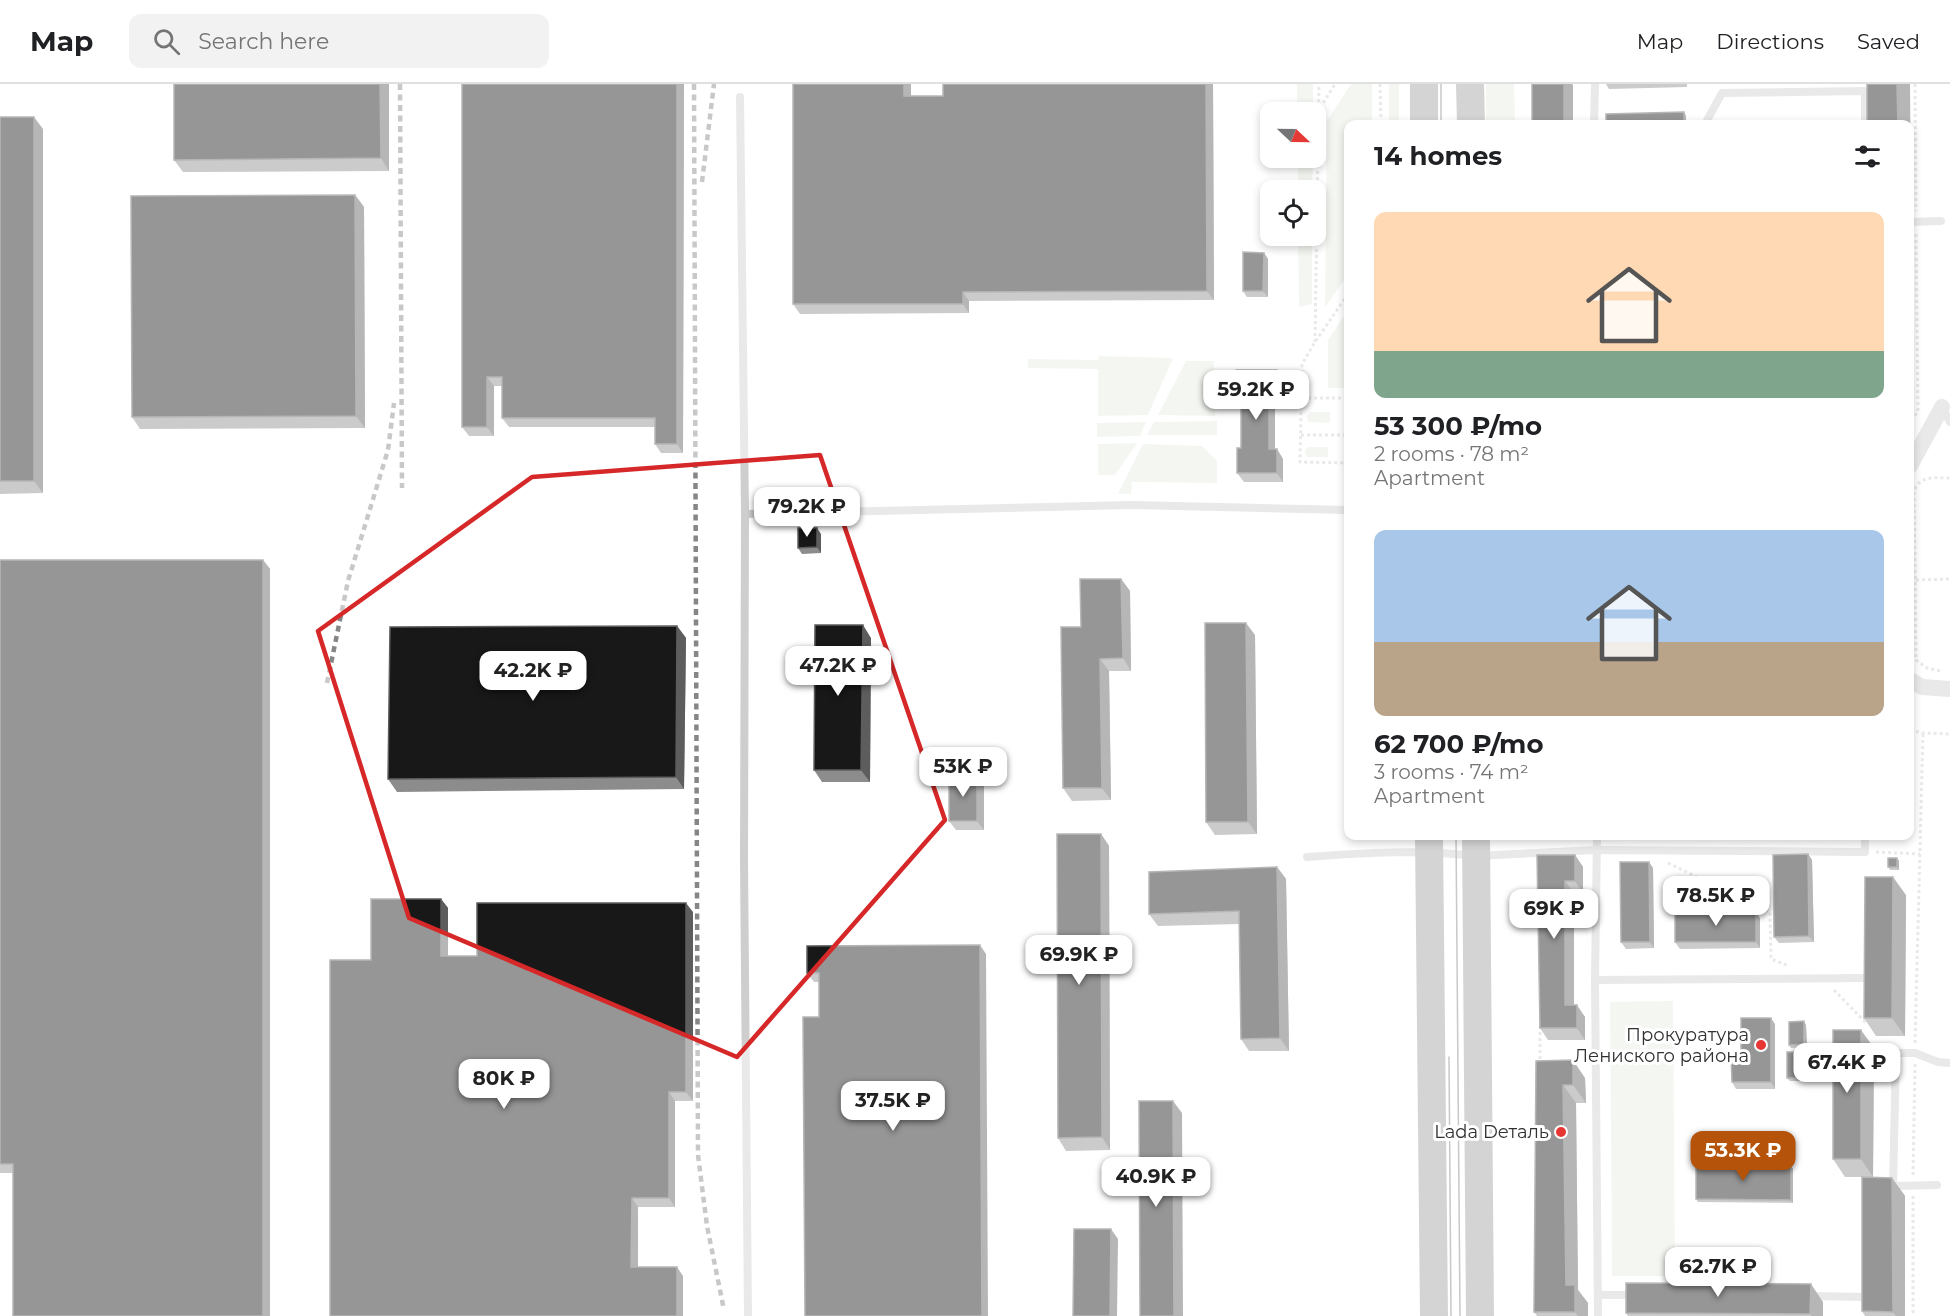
<!DOCTYPE html>
<html lang="en">
<head>
<meta charset="utf-8">
<style>
	body { margin:0; font-family:Montserrat,sans-serif; background:#f2f2f2; color:#202124; height:100vh; display:flex; flex-direction:column; font-size:22px; white-space:nowrap }
	* { box-sizing:border-box; margin:0 }
	p { font-size:20px; color:#757577 }
	.icon { flex:none; width:33px; height:33px; fill:none; stroke:currentColor; stroke-width:2; stroke-linecap:round; stroke-linejoin:round }
	.map { position:relative; flex:1; overflow:hidden }
	.sheet { position:absolute; left:1344px; top:36px; width:570px; height:720px; display:flex; flex-direction:column; background:#fff; border-radius:12px; box-shadow:0 3px 9px #0003 }
	.sheet>* { flex:none }
	.needle { width:39px; rotate:112deg }
	.tools { position:absolute; left:1260px; top:18px; display:grid; gap:12px }
	.tools a { display:grid; place-items:center; width:66px; height:66px; border-radius:12px; background:#fff; box-shadow:0 3px 9px #0003; font-size:30px }
	.price { position:absolute; translate:-50% -51px; padding:0 14px; border-radius:12px; background:#fff; color:#222; font-size:20px; line-height:39px; filter:drop-shadow(0 2px 3px #0008) }
	.price::after { content:''; position:absolute; left:50%; top:36px; width:18px; height:14px; margin-left:-9px; background:inherit; clip-path:polygon(0 0,100% 0,50% 100%) }
	.price.on { background:#b45309; color:#fff }
	ul { padding:0; list-style:none }
	li { display:grid; align-content:center; gap:12px; height:318px; padding:0 30px }
	li span { display:grid; place-items:center; height:186px; border-radius:12px; color:#555 }
	li>.icon { margin-inline-start:auto }
	span .icon { width:108px; height:108px; fill:#fffc; stroke-width:1 }
	li b { font-size:26px }
	h2 { display:flex; justify-content:space-between; align-items:center; height:72px; padding:0 30px; font-size:26px }
	header { display:flex; align-items:center; gap:36px; box-sizing:border-box; height:84px; padding:0 30px; background:#fff; border-bottom:2px solid #e0e0e0 }
	header strong { font-size:28px }
	nav { display:flex; gap:33px; margin-inline-start:auto; font-size:21px }
	.search { width:420px; height:54px; background:#f2f2f2; display:flex; align-items:center; gap:15px; box-sizing:border-box; padding:0 21px; border-radius:12px; color:#757577; font-size:22px }
	.map>svg:first-child { display:block }
	.green { fill:#e6eee0 }
	.lines { fill:none; stroke-linecap:round; stroke-linejoin:round }
	.path { stroke:#cecece; stroke-width:3; stroke-dasharray:3 3; stroke-linecap:butt }
	.service { stroke:#cecece; stroke-width:8 }
	.minor { stroke:#cecece; stroke-width:16 }
	.trunk { stroke:#a0a0a0; stroke-width:28 }
	.tram { stroke:#868686; stroke-width:1.5 }
	.rail { stroke:#868686; stroke-width:4.5; stroke-dasharray:6 4.5; stroke-linecap:butt }
	.wall { fill:#8c8c8c }
	.shaded-wall { fill:#5d5d5d }
	.building { fill:#181818; stroke:#5d5d5d; stroke-width:1.5 }
	.marked { fill:none; stroke:#d62828; stroke-width:4.5; stroke-linejoin:round }
	.poi-dot { fill:#e73734; stroke:#fff; stroke-width:2 }
	.labels { text-anchor:middle; dominant-baseline:central; stroke-width:6; stroke-linejoin:round; paint-order:stroke }
	.poi-label { font-size:18px; fill:#313131; stroke:#fff; text-anchor:end }
</style>
</head>
<body>
<header>
<strong>Map</strong>
<div class="search"><svg class="icon" aria-label="search" viewBox="0 0 24 24"><circle cx="10" cy="10" r="6"/><path d="M15 15l6 6"/></svg>Search here</div>
<nav><a>Map</a><a>Directions</a><a>Saved</a></nav>
</header>
<div class="map">
<svg width="1950" height="1232" viewBox="0 0 1950 1232">
	<rect width="100%" height="100%" fill="#fff"/>
	<g class="green">
		<rect x="1297" y="0" width="16" height="28"/>
		<polygon points="1351,0 1372,0 1372,40 1348,40 1348,191 1325,223 1327,37"/>
		<rect x="1389" y="0" width="10" height="40"/>
		<polygon points="1486,0 1514,0 1515,40 1486,40"/>
		<polygon points="1298,74 1313,74 1312,106 1298,106"/>
		<polygon points="1298,152 1312,152 1312,220 1299,223"/>
		<polygon points="1348,226 1348,304 1328,304 1328,256"/>
		<polygon points="1099,272 1173,274 1148,331 1098,332 1098,285 1028,284 1028,275 1098,276"/>
		<polygon points="1186,277 1214,277 1215,332 1158,331"/>
		<polygon points="1310,328 1330,328 1330,339 1308,338 1307,332"/>
		<polygon points="1217,337 1217,351 1147,351 1154,338"/>
		<polygon points="1146,338 1140,352 1097,353 1097,339"/>
		<polygon points="1137,359 1115,391 1098,391 1098,360"/>
		<polygon points="1143,360 1202,362 1217,377 1217,399 1132,398 1131,410 1118,410"/>
		<polygon points="1308,363 1328,363 1328,373 1306,373 1305,366"/>
		<polygon points="1673,917 1675,1192 1612,1192 1610,918"/>
	</g>
	<g class="lines">
		<g class="path">
			<polyline points="1380,0 1381,40"/>
			<polyline points="1915,0 1916,127"/>
			<polyline points="1320,24 1335,0"/>
			<polyline points="1348,210 1315,258 1302,280 1300,378 1348,379"/>
			<polyline points="1315,258 1319,0"/>
			<polyline points="1302,314 1348,314"/>
			<polyline points="1910,335 1918,329 1916,149"/>
			<polyline points="1301,351 1348,351"/>
			<polyline points="1916,496 1950,495"/>
			<path d="M 1940,587 L 1927,584 L 1916,576 L 1914,407 C 1920,391 1935,394 1950,394"/>
			<polyline points="1910,646 1923,649 1950,650"/>
			<polyline points="1876,768 1920,770"/>
			<polyline points="1668,779 1770,828 1771,875 1789,882"/>
			<polyline points="1834,906 1866,939"/>
			<polyline points="1540,942 1540,981"/>
			<polyline points="1915,959 1923,649"/>
			<polyline points="1913,1091 1915,980"/>
			<polyline points="1913,1112 1913,1232"/>
		</g>
		<g class="service">
			<polyline points="740,13 745,430 744,777 748,1232"/>
			<polyline points="1594,40 1595,0"/>
			<polyline points="1705,40 1722,9 1865,7 1865,40"/>
			<polyline points="1910,138 1941,137"/>
			<polyline points="1942,323 1950,338"/>
			<polyline points="745,430 1132,421 1348,426"/>
			<polyline points="1597,752 1595,896 1598,1232"/>
			<path d="M 1307,773 C 1363,769 1420,765 1476,772 L 1596,766 L 1865,768 L 1865,752"/>
			<polyline points="1595,896 1867,894"/>
			<polyline points="1937,1101 1893,1102 1896,969 1915,969 1938,978 1950,979"/>
			<polyline points="1598,1211 1637,1211"/>
			<polyline points="1809,1212 1869,1213"/>
		</g>
		<g class="minor">
			<polyline points="1910,382 1942,323"/>
			<polyline points="1910,596 1922,603 1950,605"/>
		</g>
		<g class="trunk">
			<polyline points="1424,0 1424,40"/>
			<polyline points="1470,0 1471,40"/>
			<polyline points="1429,752 1434,1232"/>
			<polyline points="1476,752 1480,1232"/>
		</g>
		<g class="tram">
			<polyline points="1441,0 1441,40"/>
			<polyline points="1456,752 1460,1232"/>
			<polyline points="1449,973 1451,1232"/>
		</g>
		<g class="rail">
			<polyline points="400,0 402,404"/>
			<polyline points="694,0 698,1071 707,1142 724,1226"/>
			<polyline points="702,98 714,0"/>
			<polyline points="327,599 348,497 388,366 394,319"/>
		</g>
	</g>
	<g class="wall">
		<polygon points="174,0 389,0 389,87 183,88 174,76"/>
		<polygon points="462,0 684,0 683,369 661,369 655,360 655,343 509,343 502,334 502,302 494,302 494,352 469,352 462,343"/>
		<polygon points="793,0 911,0 911,12 943,12 943,0 1213,0 1214,216 969,217 969,229 800,230 793,220"/>
		<polygon points="1606,0 1687,0 1687,3 1609,5"/>
		<polygon points="0,33 43,45 43,409 0,410"/>
		<polygon points="355,111 364,123 365,344 140,345 132,333"/>
		<polygon points="1264,169 1268,175 1268,213 1247,213 1243,207"/>
		<polygon points="1277,286 1284,295 1284,321 1275,321 1275,365 1277,365 1283,375 1283,398 1244,398 1237,389 1241,364 1241,321 1235,313"/>
		<polygon points="821,450 821,469 802,470 798,464"/>
		<polygon points="0,476 263,476 270,485 270,1232 13,1232 13,1089 0,1089"/>
		<polygon points="1121,495 1130,507 1131,587 1109,587 1111,716 1072,717 1063,704 1081,543"/>
		<polygon points="677,542 686,554 684,705 397,708 388,695"/>
		<polygon points="1255,551 1257,750 1215,751 1206,738"/>
		<polygon points="871,554 870,698 822,698 814,686"/>
		<polygon points="977,691 984,700 984,746 956,746 949,737"/>
		<polygon points="1101,750 1109,762 1110,1066 1066,1067 1058,1054"/>
		<polygon points="1808,770 1812,776 1814,858 1779,859 1774,853"/>
		<polygon points="1537,771 1575,771 1583,783 1583,809 1574,809 1574,921 1585,933 1585,956 1548,956 1540,944"/>
		<polygon points="1897,774 1899,777 1899,786 1890,786 1888,783"/>
		<polygon points="1277,783 1286,795 1289,967 1249,967 1241,955 1239,840 1158,842 1149,830"/>
		<polygon points="1653,784 1654,864 1626,865 1621,858"/>
		<polygon points="1906,811 1905,952 1876,952 1864,934"/>
		<polygon points="441,815 448,824 448,872 477,872 693,828 693,1017 675,1017 675,1123 638,1123 638,1183 683,1192 683,1232 330,876 371,876"/>
		<polygon points="1760,834 1760,864 1680,865 1675,858"/>
		<polygon points="986,870 819,933 819,898 814,898 807,889"/>
		<polygon points="1775,940 1775,1005 1736,1005 1732,998 1741,972"/>
		<polygon points="1806,941 1807,963 1791,964 1789,961"/>
		<polygon points="1874,964 1873,1093 1845,1093 1833,1075"/>
		<polygon points="1804,968 1806,971 1807,997 1790,997 1787,994"/>
		<polygon points="1536,977 1585,994 1586,1019 1576,1019 1578,1206 1588,1219 1588,1232 1537,1232 1534,1228"/>
		<polygon points="1791,1082 1793,1085 1793,1119 1698,1118 1696,1115"/>
		<polygon points="1892,1094 1905,1112 1905,1232 1865,1232 1862,1227"/>
		<polygon points="1823,1218 1823,1232 1628,1232 1626,1229"/>
	</g>
	<g class="shaded-wall">
		<polygon points="380,0 389,0 389,87 381,74"/>
		<polygon points="677,0 684,0 683,369 677,360"/>
		<polygon points="904,0 911,0 911,21 904,12"/>
		<polygon points="1206,0 1213,0 1214,216 1207,207"/>
		<polygon points="1564,0 1572,0 1573,1 1573,40 1564,40"/>
		<polygon points="1897,0 1910,0 1911,117 1910,114 1910,40 1898,40"/>
		<polygon points="1684,28 1686,32 1686,40 1684,40"/>
		<polygon points="34,33 43,45 43,409 34,397"/>
		<polygon points="355,111 364,123 365,344 356,332"/>
		<polygon points="1910,160 1911,162 1912,324 1910,321"/>
		<polygon points="1264,169 1268,175 1268,213 1263,207"/>
		<polygon points="963,208 969,217 969,229 963,220"/>
		<polygon points="1277,286 1284,295 1284,321 1277,312"/>
		<polygon points="487,293 494,302 494,352 487,343"/>
		<polygon points="1269,312 1275,321 1275,375 1269,365"/>
		<polygon points="1277,365 1283,375 1283,398 1277,389"/>
		<polygon points="817,444 821,450 821,469 817,463"/>
		<polygon points="263,476 270,485 270,1232 263,1232"/>
		<polygon points="1121,495 1130,507 1131,587 1123,574"/>
		<polygon points="1246,539 1255,551 1257,750 1248,738"/>
		<polygon points="863,541 871,554 870,698 861,686"/>
		<polygon points="677,542 686,554 684,705 676,693"/>
		<polygon points="1100,575 1109,587 1111,716 1102,704"/>
		<polygon points="1910,652 1911,654 1910,739"/>
		<polygon points="977,691 984,700 984,746 977,737"/>
		<polygon points="1101,750 1109,762 1110,1066 1102,1053"/>
		<polygon points="1808,770 1812,776 1814,858 1809,852"/>
		<polygon points="1575,771 1583,783 1583,809 1575,797"/>
		<polygon points="1897,774 1899,777 1899,786 1897,783"/>
		<polygon points="1649,778 1653,784 1654,864 1650,858"/>
		<polygon points="1277,783 1286,795 1289,967 1280,954"/>
		<polygon points="1893,793 1906,811 1905,952 1892,934"/>
		<polygon points="1565,797 1574,809 1574,933 1565,921"/>
		<polygon points="441,815 448,824 448,881 441,872"/>
		<polygon points="686,819 693,828 693,1017 686,1008"/>
		<polygon points="1756,828 1760,834 1760,864 1756,858"/>
		<polygon points="980,861 986,870 988,1232 982,1232"/>
		<polygon points="1577,921 1585,933 1585,956 1577,944"/>
		<polygon points="1771,934 1775,940 1775,1005 1771,998"/>
		<polygon points="1804,937 1806,941 1807,963 1804,960"/>
		<polygon points="1861,946 1874,964 1873,1093 1861,1075"/>
		<polygon points="1804,968 1806,971 1807,997 1805,993"/>
		<polygon points="1573,976 1585,994 1586,1019 1573,1001"/>
		<polygon points="1563,1001 1576,1019 1578,1206 1588,1219 1588,1232 1578,1232 1575,1228 1566,1201"/>
		<polygon points="669,1008 675,1017 675,1123 669,1114"/>
		<polygon points="1173,1017 1182,1029 1183,1232 1174,1232"/>
		<polygon points="1791,1082 1793,1085 1793,1119 1791,1116"/>
		<polygon points="1892,1094 1905,1112 1905,1232 1896,1232 1893,1228"/>
		<polygon points="632,1114 638,1123 638,1192 631,1183"/>
		<polygon points="1111,1145 1118,1155 1117,1232 1110,1232"/>
		<polygon points="677,1183 683,1192 683,1232 677,1232"/>
		<polygon points="1811,1200 1823,1218 1823,1232 1812,1232 1810,1230"/>
	</g>
	<g class="building">
		<polygon points="174,0 380,0 381,74 174,76"/>
		<polygon points="462,0 677,0 677,360 655,360 655,334 502,334 502,293 487,293 487,343 462,343"/>
		<polygon points="793,0 904,0 904,12 943,12 943,0 1206,0 1207,207 963,208 963,220 793,220"/>
		<rect x="1532" y="0" width="32" height="40"/>
		<polygon points="1867,0 1897,0 1898,40 1867,40"/>
		<polygon points="1684,28 1684,40 1606,40 1606,30"/>
		<rect x="0" y="33" width="34" height="364"/>
		<polygon points="355,111 356,332 132,333 131,112"/>
		<polygon points="1243,168 1264,169 1263,207 1243,207"/>
		<polygon points="1236,286 1277,286 1277,312 1269,312 1269,365 1277,365 1277,389 1237,389 1237,364 1241,364 1241,313 1235,313"/>
		<polygon points="798,444 817,444 817,463 798,464"/>
		<polygon points="0,476 263,476 263,1232 13,1232 13,1080 0,1080"/>
		<polygon points="1080,495 1121,495 1123,574 1100,575 1102,704 1063,704 1061,543 1081,543"/>
		<polygon points="1205,539 1246,539 1248,738 1206,738"/>
		<polygon points="815,541 863,541 861,686 814,686"/>
		<polygon points="677,542 676,693 388,695 390,543"/>
		<rect x="949" y="691" width="28" height="46"/>
		<polygon points="1057,750 1101,750 1102,1053 1058,1054"/>
		<polygon points="1808,770 1809,852 1774,853 1773,771"/>
		<polygon points="1537,771 1575,771 1575,797 1565,797 1565,921 1577,921 1577,944 1540,944"/>
		<rect x="1888" y="774" width="9" height="9"/>
		<polygon points="1620,778 1649,778 1650,858 1621,858"/>
		<polygon points="1277,783 1280,954 1241,955 1239,827 1149,830 1149,788"/>
		<polygon points="1865,793 1893,793 1892,934 1864,934"/>
		<polygon points="371,815 441,815 441,872 477,872 477,819 686,819 686,1008 669,1008 669,1114 632,1114 631,1183 677,1183 677,1232 330,1232 330,876 371,876"/>
		<rect x="1675" y="828" width="81" height="30"/>
		<polygon points="980,861 982,1232 805,1232 803,933 819,933 819,889 807,889 807,862"/>
		<polygon points="1741,934 1771,934 1771,998 1732,998 1731,972 1741,972"/>
		<polygon points="1804,937 1804,960 1789,961 1789,938"/>
		<rect x="1833" y="946" width="28" height="129"/>
		<polygon points="1787,968 1804,968 1805,993 1787,994"/>
		<polygon points="1573,976 1573,1001 1563,1001 1566,1201 1575,1201 1575,1228 1534,1228 1536,977"/>
		<polygon points="1139,1017 1173,1017 1174,1232 1140,1232"/>
		<polygon points="1696,1080 1791,1082 1791,1116 1696,1115"/>
		<polygon points="1862,1093 1892,1094 1893,1228 1862,1227"/>
		<polygon points="1074,1145 1111,1145 1110,1232 1073,1232"/>
		<polygon points="1626,1199 1811,1200 1810,1230 1626,1229"/>
	</g>
	<path d="M0 0H1950V1232H0ZM 820,371 L 945,736 L 737,973 L 409,834 L 318,547 L 532,393 Z" fill="#fff" fill-opacity=".55" fill-rule="evenodd"/>
	<path class="marked" d="M 820,371 L 945,736 L 737,973 L 409,834 L 318,547 L 532,393 Z"/>
	<g class="poi-dot">
		<circle cx="1761" cy="961" r="6"/>
		<circle cx="1561" cy="1048" r="6"/>
	</g>
	<g class="labels">
		<g class="poi-label">
			<text x="1749" y="951">Прокуратура<tspan x="1749" dy="21">Лениского района</tspan></text>
			<text x="1549" y="1048">Lada Dеталь</text>
		</g>
	</g>
</svg>
<div class="tools">
<a><svg class="needle" viewBox="-14 -14 28 28"><path d="M0-13l5 13h-10z" fill="#e53935"/><path d="M0 13l5-13h-10z" fill="#757577"/></svg></a>
<a><svg class="icon" aria-label="locate" viewBox="0 0 24 24"><circle cx="12" cy="12" r="6"/><path d="M12 2v4M12 18v4M2 12h4M18 12h4"/></svg></a>
</div>
<b class="price" style="left:1256px;top:337px">59.2K ₽</b>
<b class="price" style="left:807px;top:454px">79.2K ₽</b>
<b class="price" style="left:838px;top:613px">47.2K ₽</b>
<b class="price" style="left:533px;top:618px">42.2K ₽</b>
<b class="price" style="left:963px;top:714px">53K ₽</b>
<b class="price" style="left:1716px;top:843px">78.5K ₽</b>
<b class="price" style="left:1554px;top:856px">69K ₽</b>
<b class="price" style="left:1079px;top:902px">69.9K ₽</b>
<b class="price" style="left:1847px;top:1010px">67.4K ₽</b>
<b class="price" style="left:504px;top:1026px">80K ₽</b>
<b class="price" style="left:893px;top:1048px">37.5K ₽</b>
<b class="price on" style="left:1743px;top:1098px">53.3K ₽</b>
<b class="price" style="left:1156px;top:1124px">40.9K ₽</b>
<b class="price" style="left:1718px;top:1214px">62.7K ₽</b>
<section class="sheet">
<h2>14 homes<svg class="icon" aria-label="filters" viewBox="0 0 24 24"><path d="M4 7h16M4 17h16"/><circle cx="9" cy="7" r="2"/><circle cx="15" cy="17" r="2"/></svg></h2>
<ul>
<li><span style="background:linear-gradient(#ffd9b3 75%,#7fa58c 0)"><svg class="icon" aria-label="home" viewBox="0 0 24 24"><path d="M3 11l9-7 9 7M6 9v11h12V9"/></svg></span><div><b>53 300 ₽/mo</b><p>2 rooms · 78 m²</p><p>Apartment</p></div></li>
<li><span style="background:linear-gradient(#a9c7e8 60%,#b9a48a 0)"><svg class="icon" aria-label="home" viewBox="0 0 24 24"><path d="M3 11l9-7 9 7M6 9v11h12V9"/></svg></span><div><b>62 700 ₽/mo</b><p>3 rooms · 74 m²</p><p>Apartment</p></div></li>
</ul>
</section>
</div>
</body>
</html>
